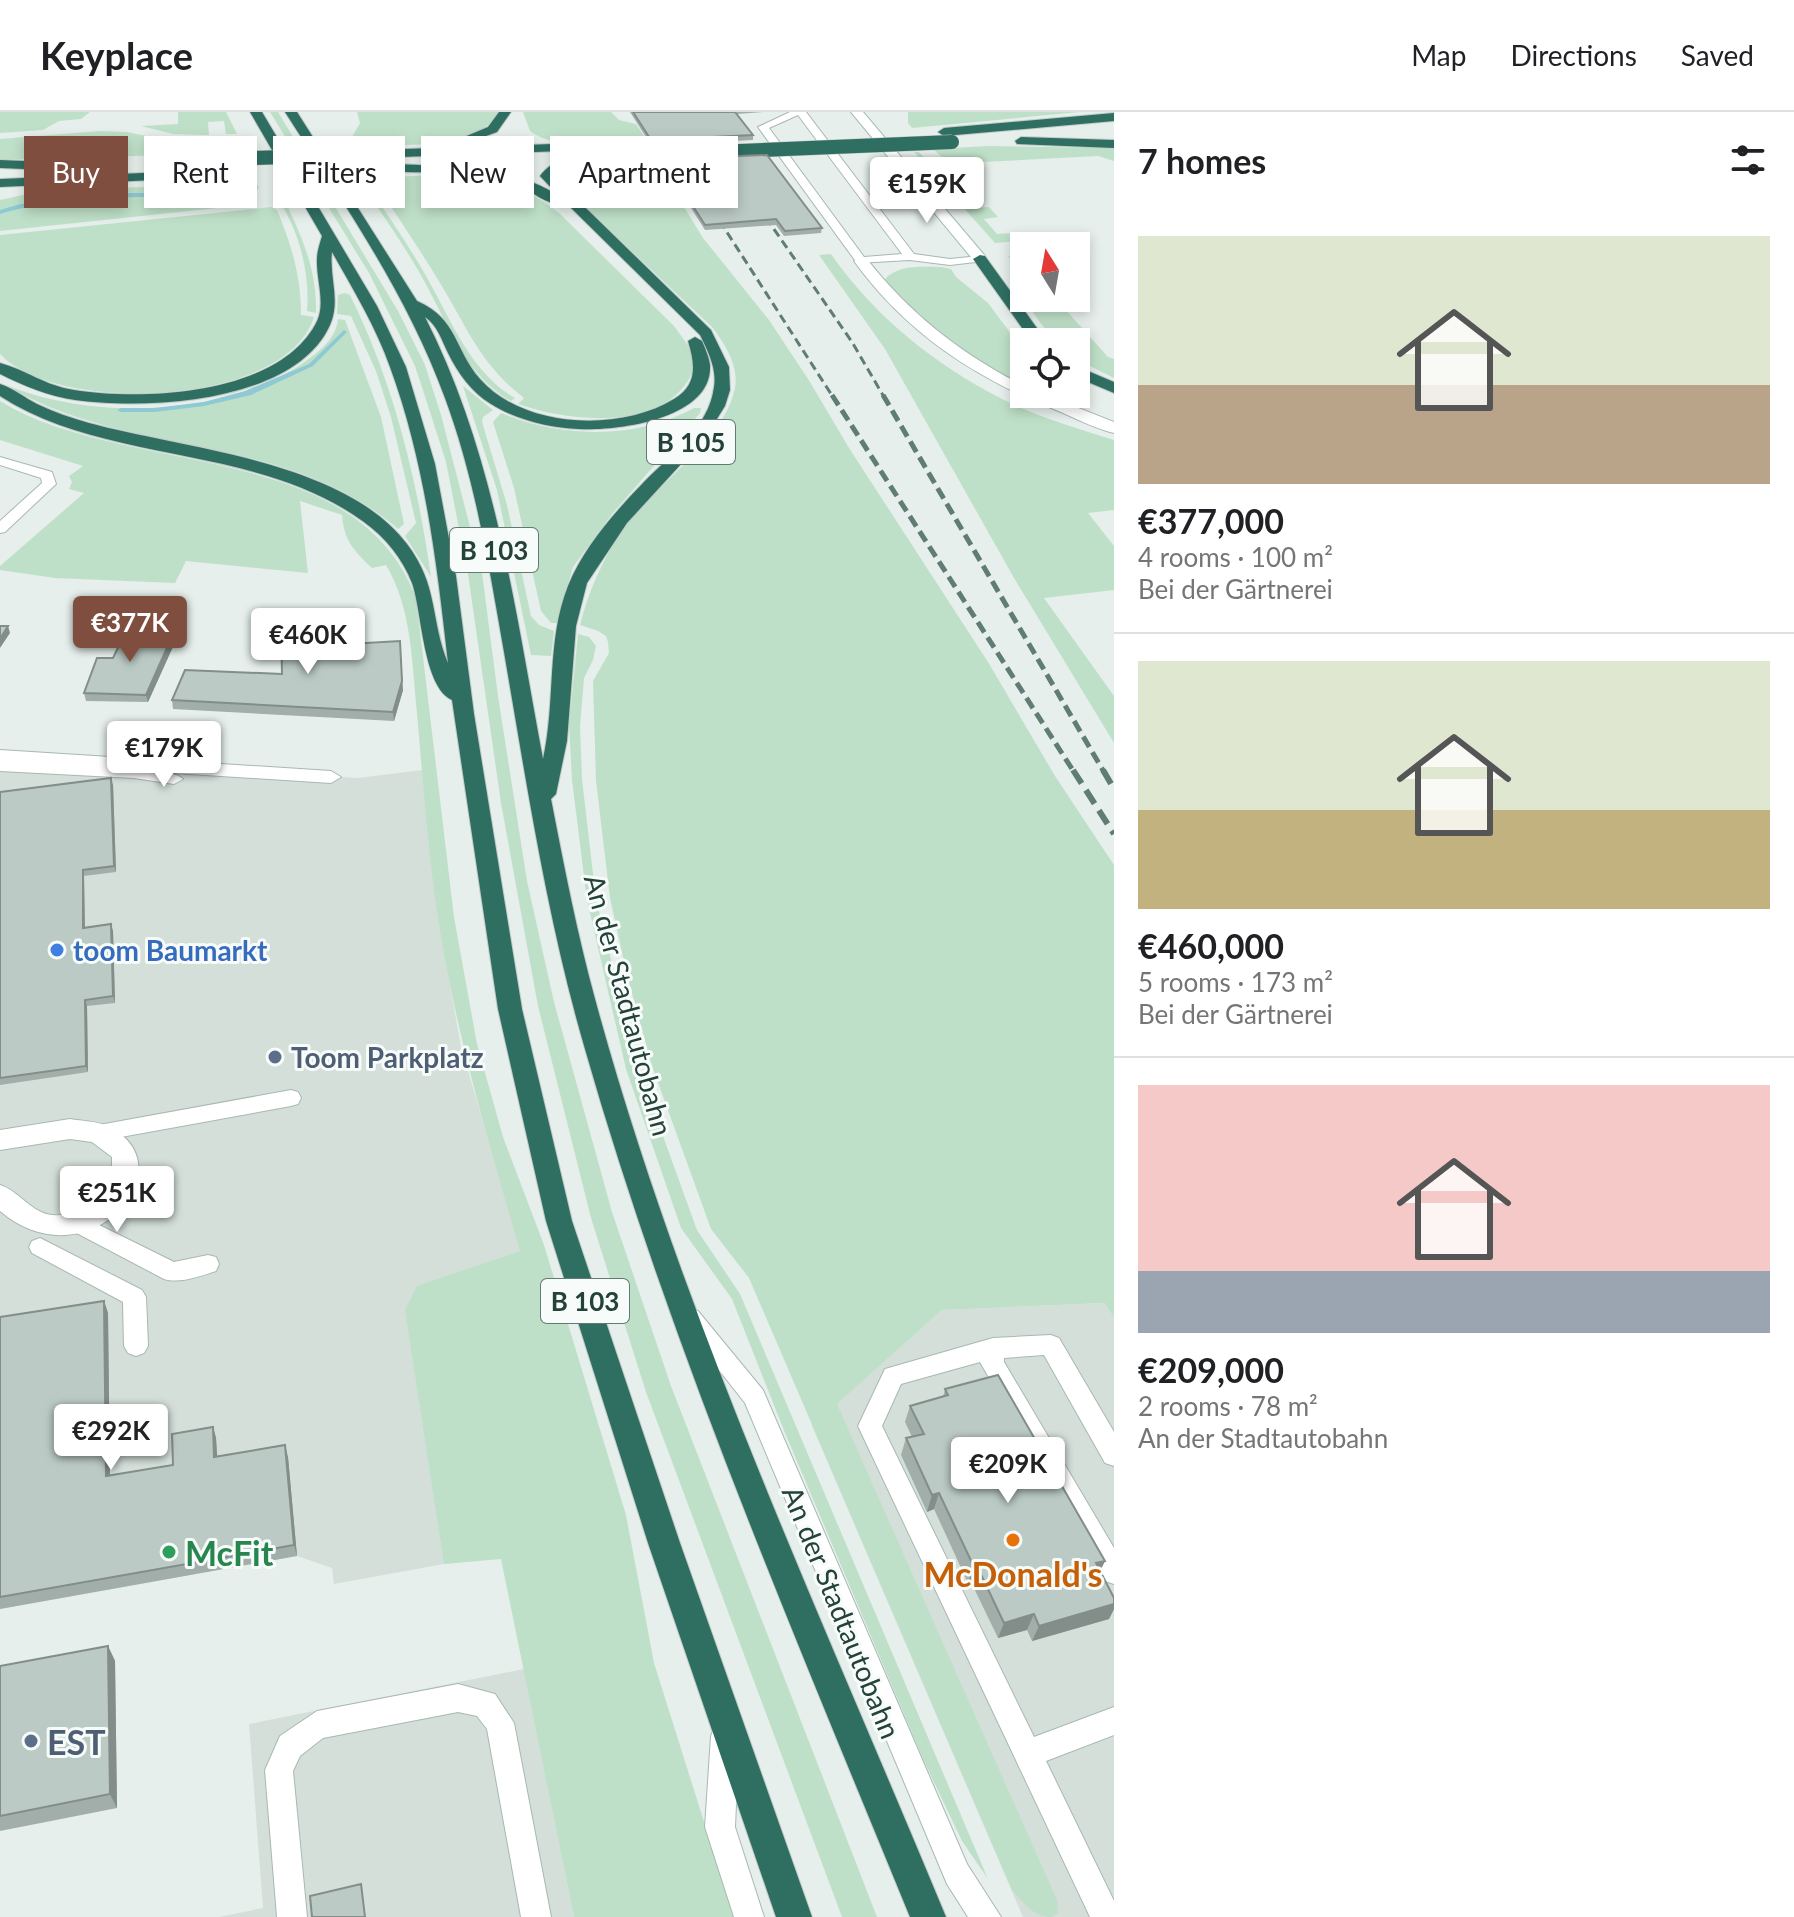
<!DOCTYPE html>
<html lang="en">
<head>
<meta charset="utf-8">
<style>
	body { margin:0; font-family:Lato,sans-serif; background:#f6f6f6; color:#202124; height:100vh; display:flex; flex-direction:column; font-size:30px; white-space:nowrap }
	* { box-sizing:border-box; margin:0 }
	p { font-size:26px; color:#757577 }
	.icon { flex:none; width:44px; height:44px; fill:none; stroke:currentColor; stroke-width:2; stroke-linecap:round; stroke-linejoin:round }
	.map { position:relative; flex:1; overflow:hidden }
	.panel { display:flex; flex-direction:column; background:#fff; width:680px }
	.panel>* { flex:none }
	.hud { position:absolute; left:24px; top:24px; width:760px; height:72px; display:flex; gap:16px }
	.needle { width:52px; rotate:349deg }
	.fabs { position:absolute; left:1010px; top:120px; display:grid; gap:16px }
	.fabs a { display:grid; place-items:center; width:80px; height:80px; border-radius:0px; background:#fff; box-shadow:0 4px 12px #0003; font-size:40px }
	.price { position:absolute; translate:-50% -68px; padding:0 18px; border-radius:8px; background:#fff; color:#222; font-size:26px; line-height:52px; filter:drop-shadow(0 2px 4px #0008) }
	.price::after { content:''; position:absolute; left:50%; top:48px; width:24px; height:18px; margin-left:-12px; background:inherit; clip-path:polygon(0 0,100% 0,50% 100%) }
	.price.on { background:#7f4e3f; color:#fff }
	ul { padding:0; list-style:none }
	li { display:grid; align-content:center; gap:16px; height:424px; padding:0 24px }
	li+li { border-top:2px solid #e0e0e0 }
	li span { display:grid; place-items:center; height:248px; border-radius:0px; color:#555 }
	li>.icon { margin-inline-start:auto }
	span .icon { width:144px; height:144px; fill:#fffc; stroke-width:1 }
	li b { font-size:34px }
	h2 { display:flex; justify-content:space-between; align-items:center; height:96px; padding:0 24px; font-size:34px }
	.tag { padding:0 28px; border-radius:0px; background:#fff; box-shadow:0 4px 12px #0003; font-size:28px; line-height:72px }
	.tag.on { background:#7f4e3f; color:#fff }
	header { display:flex; align-items:center; gap:48px; box-sizing:border-box; height:112px; padding:0 40px; background:#fff; border-bottom:2px solid #e0e0e0 }
	header strong { font-size:38px }
	nav { display:flex; gap:44px; margin-inline-start:auto; font-size:28px }
	main { display:flex; flex:1; min-height:0 }
	.map>svg:first-child { display:block }
	.built { fill:#d4dfda }
	.green { fill:#bfe0c8 }
	.lines { fill:none; stroke-linecap:round; stroke-linejoin:round }
	.stream { fill:#8ec9d4; fill-rule:evenodd }
	.lane-casing { stroke:#a8b8b2; stroke-width:2 }
	.street-casing { stroke:#a8b8b2; stroke-width:2 }
	.secondary-casing { stroke:#a4bbb3; stroke-width:2 }
	.highway-casing { stroke:#c2cac8; stroke-width:2 }
	.lane { fill:#fff; fill-rule:evenodd }
	.street { fill:#fff; fill-rule:evenodd }
	.secondary { fill:#fff; fill-rule:evenodd }
	.highway { fill:#2f6f62; fill-rule:evenodd }
	.rail-far2 { stroke:#5f7d75; stroke-width:3; stroke-dasharray:9 5; stroke-linecap:butt }
	.rail-far1 { stroke:#5f7d75; stroke-width:5; stroke-dasharray:12 6; stroke-linecap:butt }
	.rail { stroke:#5f7d75; stroke-width:6; stroke-dasharray:16 8; stroke-linecap:butt }
	.highway-bridge-casing { stroke:#c2cac8; stroke-width:15; stroke-linecap:butt }
	.highway-bridge { stroke:#2f6f62; stroke-width:14 }
	.wall { fill:#a1aea9 }
	.shaded-wall { fill:#838d89 }
	.building { fill:#bbcac4; stroke:#838d89; stroke-width:2 }
	.shop-dot { fill:#3f7fe0; stroke:#f7fbf9; stroke-width:3 }
	.service-dot { fill:#5c6f8a; stroke:#f7fbf9; stroke-width:3 }
	.food-dot { fill:#e8710a; stroke:#f7fbf9; stroke-width:3 }
	.leisure-dot { fill:#2e9e5b; stroke:#f7fbf9; stroke-width:3 }
	.labels { text-anchor:middle; dominant-baseline:central; stroke-width:6; stroke-linejoin:round; paint-order:stroke }
	.shield { fill:#f7fbf9; stroke:#637a73; stroke-width:2 }
	.shield-label { font-size:26px; font-weight:bold; fill:#24423a }
	.shop-label { font-size:28px; font-weight:bold; fill:#366cbe; stroke:#f7fbf9; text-anchor:start }
	.street-label { font-size:28px; fill:#24423a; stroke:#f7fbf9 }
	.service-label { font-size:28px; font-weight:bold; fill:#4e5e75; stroke:#f7fbf9; text-anchor:start }
	.near-leisure-label { font-size:34px; font-weight:bold; fill:#27864d; stroke:#f7fbf9; text-anchor:start }
	.near-food-label { font-size:34px; font-weight:bold; fill:#c56008; stroke:#f7fbf9 }
	.near-service-label { font-size:34px; font-weight:bold; fill:#4e5e75; stroke:#f7fbf9; text-anchor:start }
</style>
</head>
<body>
<header>
<strong>Keyplace</strong>
<nav><a>Map</a><a>Directions</a><a>Saved</a></nav>
</header>
<main>
<div class="map">
<svg width="1114" height="1805" viewBox="0 0 1114 1805">
	<rect width="100%" height="100%" fill="#e6efeb"/>
	<g class="built">
		<polygon points="0,644 358,666 422,658 438,806 461,935 521,1139 501,1446 444,1452 334,1472 332,1456 297,1444 0,1497"/>
		<polygon points="1106,1191 1114,1206 1114,1805 1023,1805 812,1314 942,1198"/>
		<polygon points="524,1557 574,1805 219,1805 263,1796 249,1612"/>
	</g>
	<g class="green">
		<polygon points="0,0 90,0 81,7 59,9 43,18 0,21"/>
		<polygon points="178,0 226,0 237,22 226,22 224,9 208,10 209,23 173,22 141,14 178,12"/>
		<polygon points="270,0 278,0 398,199 425,253 441,303 482,461 498,584 527,769 554,890 612,1100 671,1274 877,1805 842,1805 646,1280 591,1106 538,894 501,691 468,462 446,350 431,303 415,254 369,161"/>
		<path d="M 357,0 L 497,0 L 497,4 C 468,42 395,31 353,32 L 351,27 L 360,11 Z"/>
		<path d="M 523,0 L 611,0 L 619,8 L 636,12 L 646,27 C 612,28 560,41 530,19 Z"/>
		<polygon points="908,0 1080,0 912,16 908,11"/>
		<polygon points="100,19 127,20 170,29 223,29 230,31 234,37 169,43 0,48 0,27"/>
		<polygon points="988,34 1108,36 1114,37 1114,49 1098,44 964,51 944,47 933,37"/>
		<polygon points="919,40 928,50 953,57 941,59 974,96 989,95 998,105 984,107 997,122 1012,121 1019,129 995,131 914,40"/>
		<path d="M 656,49 L 703,126 L 769,208 L 810,270 L 849,336 L 988,550 L 1055,664 L 1114,753 L 1114,1206 L 1105,1191 L 942,1198 L 837,1292 L 1057,1788 L 1058,1801 L 1052,1805 C 1033,1805 1025,1792 1012,1778 L 749,1166 L 711,1117 L 652,954 L 627,863 L 610,786 L 596,669 L 593,569 L 609,541 L 608,530 L 606,524 L 598,519 L 580,513 C 588,481 603,446 622,419 C 651,375 725,329 735,276 C 739,254 725,232 712,215 L 557,69 L 555,64 C 571,45 631,50 656,49 Z"/>
		<path d="M 434,63 C 481,63 522,70 559,101 L 674,214 L 690,236 L 695,254 C 672,321 572,311 518,292 L 524,286 C 480,252 468,217 440,171 C 419,136 395,101 372,66 Z"/>
		<polygon points="220,72 257,72 259,76 245,86 217,96 0,119 0,88 41,79"/>
		<path d="M 368,73 C 386,101 405,128 422,157 C 449,202 468,259 515,286 L 511,289 C 463,263 444,202 418,158 C 401,129 382,102 363,74 Z"/>
		<path d="M 285,89 C 303,127 317,159 316,201 L 307,199 C 310,162 300,122 280,90 Z"/>
		<path d="M 272,95 L 277,98 C 292,134 301,165 301,203 L 314,205 C 287,294 58,304 0,242 L 0,123 Z"/>
		<path d="M 831,142 C 875,205 935,253 1004,288 C 1038,305 1077,316 1114,328 L 1114,398 L 1088,401 L 1114,434 L 1114,478 L 1044,486 L 1114,584 L 1114,631 L 1014,466 L 885,237 L 819,143 Z"/>
		<path d="M 1024,142 L 1024,186 L 1055,186 L 1108,245 L 1114,247 L 1114,266 L 1076,247 L 1076,230 L 1057,230 C 1039,212 1025,189 1013,167 L 1023,165 L 1008,144 Z"/>
		<path d="M 941,155 L 951,157 L 956,165 L 988,191 L 1024,239 L 1024,274 C 972,248 922,212 884,168 C 898,152 921,155 941,155 Z"/>
		<path d="M 345,181 L 350,183 C 394,272 417,367 431,465 L 405,424 L 416,411 L 391,305 L 376,259 L 351,204 L 337,202 L 338,183 Z"/>
		<path d="M 338,207 L 345,208 L 381,305 L 404,412 L 398,417 C 283,318 127,347 6,273 C 93,309 228,305 306,249 C 321,238 336,226 338,207 Z"/>
		<polygon points="463,274 493,298 483,305 482,310 507,393 531,504 539,513 554,519 551,544 531,543 497,378"/>
		<path d="M 0,289 C 123,365 356,326 416,486 L 454,805 L 477,932 L 503,1025 L 544,1133 L 626,1403 L 654,1551 L 734,1805 L 574,1805 L 501,1447 L 444,1452 L 405,1198 L 417,1174 L 520,1139 C 488,1028 456,922 438,807 C 428,739 423,670 417,601 C 412,552 412,496 386,453 L 372,456 C 354,439 344,429 342,403 L 300,389 L 308,461 L 186,449 L 175,471 L 55,466 L 0,458 L 0,454 L 84,381 L 69,377 L 72,370 L 69,364 L 83,354 L 0,328 Z"/>
		<path d="M 694,296 L 701,296 L 700,301 L 612,402 L 573,455 L 557,511 L 551,511 L 541,499 L 514,376 L 493,310 L 501,301 C 561,326 636,328 694,296 Z"/>
		<polygon points="578,522 589,525 596,534 593,548 584,566 580,615 582,667 596,788 639,958 697,1118 740,1182 988,1767 962,1729 923,1647 785,1321 732,1187 681,1116 626,957 587,788 572,668 569,612"/>
	</g>
	<g class="lines">
		<g class="stream">
			<path d="M 252,79 L 255,81 L 254,82 C 229,88 205,85 180,85 C 119,85 58,84 0,102 L 0,98 C 58,79 124,81 184,81 C 207,81 229,84 252,79 Z"/>
			<polygon points="344,218 347,220 313,254 251,283 204,294 155,300 121,300 117,298 121,296 155,296 204,290 245,279 309,252"/>
		</g>
		<defs>
			<g id="lane">
				<path d="M 790,0 L 806,0 L 914,142 L 950,147 L 980,144 L 984,145 L 984,149 L 950,153 L 910,148 L 857,151 L 758,15 ZM 798,3 L 902,142 L 864,145 L 769,16 Z"/>
				<polygon points="0,345 52,360 56,372 5,420 0,421 0,409 42,371 41,366 0,353"/>
				<path d="M 0,649 C 30,650 167,651 183,667 L 174,672 L 134,666 L 0,659 Z"/>
				<polygon points="291,978 298,980 301,986 298,992 291,994 99,1029 91,1027 88,1021 91,1015 99,1013"/>
				<path d="M 75,1101 L 174,1150 L 208,1143 L 216,1145 L 219,1152 L 216,1159 C 201,1164 179,1172 164,1167 L 67,1116 L 64,1110 L 67,1104 Z"/>
				<polygon points="40,1126 142,1178 146,1185 148,1234 144,1241 136,1244 128,1241 124,1234 123,1190 32,1141 29,1135 32,1129"/>
				<polygon points="690,1196 698,1199 763,1278 967,1752 1001,1805 968,1805 947,1772 745,1291 678,1206 682,1199"/>
				<polygon points="1051,1223 1059,1226 1114,1320 1114,1354 1105,1351 1044,1243 1004,1246 1004,1250 1114,1436 1114,1472 1105,1469 980,1250 901,1272 882,1314 1034,1625 1114,1595 1114,1623 1046,1649 1114,1789 1114,1805 1090,1805 858,1314 885,1257 993,1226"/>
				<polygon points="458,1572 495,1582 514,1611 551,1805 521,1805 487,1617 477,1604 458,1600 323,1626 300,1644 293,1659 307,1805 277,1805 265,1658 280,1624 317,1599"/>
				<polygon points="725,1610 735,1614 739,1624 735,1715 764,1805 734,1805 705,1715 711,1624 715,1614"/>
			</g>
			<g id="street">
				<path d="M 861,145 L 866,146 C 910,202 961,242 1024,274 L 1024,282 L 1043,282 L 1114,310 L 1114,321 C 1094,316 1075,306 1056,298 C 975,266 906,221 854,149 Z"/>
				<polygon points="0,638 331,659 341,665 331,671 0,650"/>
				<path d="M 70,1007 C 82,1009 96,1009 107,1014 C 192,1054 88,1174 0,1099 L 0,1073 C 16,1078 26,1093 41,1100 C 62,1110 97,1095 107,1076 C 112,1066 112,1056 112,1045 L 92,1030 L 70,1027 L 0,1038 L 0,1018 Z"/>
			</g>
			<polygon id="secondary" points="851,0 863,0 985,144 985,150 975,150"/>
			<g id="highway">
				<path d="M 250,0 L 262,0 L 377,194 L 406,255 L 435,352 L 456,464 L 474,602 L 522,897 L 572,1109 L 680,1431 L 812,1805 L 776,1805 L 648,1431 L 546,1109 L 498,897 L 452,588 C 423,575 422,499 412,471 C 402,446 386,426 364,410 C 256,331 106,353 0,284 L 0,272 C 13,276 25,286 37,292 C 54,300 71,306 89,311 C 184,337 343,348 407,432 C 439,474 430,508 448,551 C 437,452 425,350 390,255 C 376,215 353,177 332,140 C 329,165 341,189 330,213 C 295,291 147,298 75,288 C 48,284 24,274 0,262 L 0,251 C 26,258 46,274 74,278 C 144,289 276,283 315,213 C 327,193 316,169 317,147 C 317,139 320,131 322,124 Z"/>
				<path d="M 285,0 L 297,0 L 417,189 C 458,207 454,237 480,267 C 524,317 620,320 674,287 C 698,273 695,252 688,229 L 695,225 L 702,229 C 705,236 709,245 710,253 C 713,307 617,319 579,317 C 550,316 516,308 491,292 C 471,280 458,261 448,241 C 441,227 438,214 425,205 C 495,342 515,498 543,647 C 556,590 546,529 568,474 C 583,436 615,400 643,371 C 670,343 709,316 714,275 C 717,257 708,239 700,223 L 563,88 L 562,92 C 546,94 527,75 512,70 C 471,58 424,62 382,59 L 376,55 L 382,51 C 444,56 507,49 560,85 L 540,64 C 554,45 581,39 604,42 L 604,48 L 567,53 L 553,64 L 711,218 L 729,255 L 730,278 L 725,294 L 705,326 L 627,411 L 587,471 L 576,514 L 567,629 L 556,682 L 551,687 C 564,754 577,821 595,887 C 681,1204 821,1503 946,1805 L 910,1805 C 793,1519 670,1234 585,937 C 547,807 527,673 504,540 C 489,454 475,367 445,286 C 407,182 344,92 285,0 Z"/>
				<polygon points="499,0 511,0 497,20 456,35 450,31 488,15"/>
				<polygon points="1114,1 1114,9 944,24 938,20 944,16"/>
				<polygon points="1021,25 1114,28 1114,36 1017,32 1015,29"/>
				<polygon points="584,31 590,35 588,38 374,46 368,42 374,38"/>
				<polygon points="0,48 48,50 54,54 48,58 0,56"/>
				<polygon points="238,57 244,61 243,64 0,75 0,67"/>
				<polygon points="980,143 985,144 1047,230 1032,230 973,147"/>
				<polygon points="1076,254 1114,270 1114,281 1076,265"/>
			</g>
		</defs>
		<use href="#lane" class="lane-casing"/>
		<use href="#street" class="street-casing"/>
		<use href="#secondary" class="secondary-casing"/>
		<use href="#highway" class="highway-casing"/>
		<use href="#lane" class="lane"/>
		<use href="#street" class="street"/>
		<use href="#secondary" class="secondary"/>
		<use href="#highway" class="highway"/>
		<g class="rail-far2">
			<polyline points="649,0 690,64"/>
			<polyline points="692,0 735,61"/>
			<polyline points="758,94 852,230 884,285"/>
			<polyline points="712,97 833,285"/>
		</g>
		<g class="rail-far1">
			<polyline points="832,283 1074,660"/>
			<polyline points="883,283 1104,660"/>
		</g>
		<g class="rail">
			<polyline points="1073,658 1114,722"/>
			<polyline points="1103,658 1114,677"/>
		</g>
		<defs>
			<g id="highway-bridge">
				<polyline points="600,45 952,30"/>
				<polyline points="228,47 374,42"/>
			</g>
		</defs>
		<use href="#highway-bridge" class="highway-bridge-casing"/>
		<use href="#highway-bridge" class="highway-bridge"/>
	</g>
	<g class="wall">
		<polygon points="630,0 763,0 737,2 753,23 753,28 651,33"/>
		<polygon points="663,47 822,116 821,121 784,124 776,113 705,118 663,52"/>
		<polygon points="176,528 148,590 86,589 84,581 113,546"/>
		<polygon points="315,534 403,578 394,609 173,597 172,588 282,562"/>
		<polygon points="113,673 116,760 84,764 85,816 113,819 115,891 87,894 88,960 0,973 0,680"/>
		<polygon points="104,1189 108,1201 110,1364 173,1353 213,1315 216,1326 217,1345 288,1345 297,1444 0,1497 0,1205"/>
		<polygon points="945,1277 1105,1449 1100,1459 1114,1486 1114,1497 1109,1507 1032,1529 1027,1518 998,1526 971,1470 968,1471 934,1397 927,1400 901,1343 906,1326 912,1325 905,1310 910,1294 943,1285"/>
		<polygon points="108,1534 115,1549 117,1696 0,1719 0,1554"/>
	</g>
	<g class="shaded-wall">
		<polygon points="8,514 10,521 0,536 0,527"/>
		<polygon points="174,520 176,528 148,590 146,583"/>
		<polygon points="400,529 403,578 394,609 393,600"/>
		<polygon points="111,666 113,673 116,760 114,754"/>
		<polygon points="83,758 84,764 85,822 83,816"/>
		<polygon points="111,812 113,819 115,891 113,884"/>
		<polygon points="85,888 87,894 88,960 86,954"/>
		<polygon points="104,1189 108,1201 110,1376 106,1364"/>
		<polygon points="213,1315 216,1326 218,1357 214,1345"/>
		<polygon points="285,1333 288,1345 297,1444 294,1433"/>
		<polygon points="939,1381 934,1397 927,1400 932,1383"/>
		<polygon points="1105,1449 1097,1465 1096,1451"/>
		<polygon points="977,1454 971,1470 968,1471 974,1455"/>
		<polygon points="1114,1492 1114,1497 1109,1507 1032,1529 1039,1514"/>
		<polygon points="1034,1502 1027,1518 998,1526 1004,1511"/>
		<polygon points="108,1534 115,1549 117,1696 110,1682"/>
	</g>
	<g class="building">
		<polygon points="633,0 735,0 753,23 651,28"/>
		<polygon points="767,43 822,116 785,119 776,107 705,113 663,47"/>
		<polygon points="313,507 314,534 400,529 402,569 393,600 172,588 185,558 282,562 281,509"/>
		<polygon points="0,514 8,514 0,527"/>
		<polygon points="127,517 174,520 146,583 84,581 97,546 113,546"/>
		<polygon points="111,666 114,754 83,758 83,816 111,812 113,884 85,888 86,954 0,966 0,680"/>
		<polygon points="104,1189 106,1364 173,1353 172,1322 213,1315 214,1345 285,1333 294,1433 0,1485 0,1205"/>
		<polygon points="998,1263 1105,1449 1096,1451 1114,1486 1114,1492 1039,1514 1034,1502 1004,1511 977,1454 974,1455 939,1381 932,1383 906,1326 924,1322 910,1294 948,1283 945,1277"/>
		<polygon points="108,1534 110,1682 0,1704 0,1554"/>
		<polygon points="361,1772 365,1805 312,1805 310,1784"/>
	</g>
	<circle class="shop-dot" cx="57" cy="838" r="8"/>
	<g class="service-dot">
		<circle cx="275" cy="945" r="8"/>
		<circle cx="31" cy="1629" r="8"/>
	</g>
	<circle class="food-dot" cx="1013" cy="1428" r="8"/>
	<circle class="leisure-dot" cx="169" cy="1440" r="8"/>
	<g class="labels">
		<g class="shield">
			<rect x="647" y="308" width="88" height="44" rx="6"/>
			<rect x="450" y="416" width="88" height="44" rx="6"/>
			<rect x="541" y="1167" width="88" height="44" rx="6"/>
		</g>
		<g class="shield-label">
			<text x="691" y="330">B 105</text>
			<text x="494" y="438">B 103</text>
			<text x="585" y="1189">B 103</text>
		</g>
		<g class="shop-label">
			<text x="73" y="838">toom Baumarkt</text>
		</g>
		<g class="street-label">
			<text transform="translate(629 893) rotate(75)">An der Stadtautobahn</text>
			<text transform="translate(842 1500) rotate(68)">An der Stadtautobahn</text>
		</g>
		<g class="service-label">
			<text x="291" y="945">Toom Parkplatz</text>
		</g>
		<g class="near-leisure-label">
			<text x="185" y="1440">McFit</text>
		</g>
		<g class="near-food-label">
			<text x="1013" y="1461">McDonald's</text>
		</g>
		<g class="near-service-label">
			<text x="47" y="1629">EST</text>
		</g>
	</g>
</svg>
<div class="fabs">
<a><svg class="needle" viewBox="-14 -14 28 28"><path d="M0-13l5 13h-10z" fill="#e53935"/><path d="M0 13l5-13h-10z" fill="#757577"/></svg></a>
<a><svg class="icon" aria-label="locate" viewBox="0 0 24 24"><circle cx="12" cy="12" r="6"/><path d="M12 2v4M12 18v4M2 12h4M18 12h4"/></svg></a>
</div>
<b class="price" style="left:927px;top:113px">€159K</b>
<b class="price on" style="left:130px;top:552px">€377K</b>
<b class="price" style="left:308px;top:564px">€460K</b>
<b class="price" style="left:164px;top:677px">€179K</b>
<b class="price" style="left:117px;top:1122px">€251K</b>
<b class="price" style="left:111px;top:1360px">€292K</b>
<b class="price" style="left:1008px;top:1393px">€209K</b>
<div class="hud">
<a class="tag on">Buy</a>
<a class="tag">Rent</a>
<a class="tag">Filters</a>
<a class="tag">New</a>
<a class="tag">Apartment</a>
</div>
</div>
<section class="panel">
<h2>7 homes<svg class="icon" aria-label="filters" viewBox="0 0 24 24"><path d="M4 7h16M4 17h16"/><circle cx="9" cy="7" r="2"/><circle cx="15" cy="17" r="2"/></svg></h2>
<ul>
<li><span style="background:linear-gradient(#dfe7d0 60%,#b9a48a 0)"><svg class="icon" aria-label="home" viewBox="0 0 24 24"><path d="M3 11l9-7 9 7M6 9v11h12V9"/></svg></span><div><b>€377,000</b><p>4 rooms · 100 m²</p><p>Bei der Gärtnerei</p></div></li>
<li><span style="background:linear-gradient(#dfe7d0 60%,#c2b280 0)"><svg class="icon" aria-label="home" viewBox="0 0 24 24"><path d="M3 11l9-7 9 7M6 9v11h12V9"/></svg></span><div><b>€460,000</b><p>5 rooms · 173 m²</p><p>Bei der Gärtnerei</p></div></li>
<li><span style="background:linear-gradient(#f6c9c9 75%,#9aa5b1 0)"><svg class="icon" aria-label="home" viewBox="0 0 24 24"><path d="M3 11l9-7 9 7M6 9v11h12V9"/></svg></span><div><b>€209,000</b><p>2 rooms · 78 m²</p><p>An der Stadtautobahn</p></div></li>
</ul>
</section>
</main>
</body>
</html>
